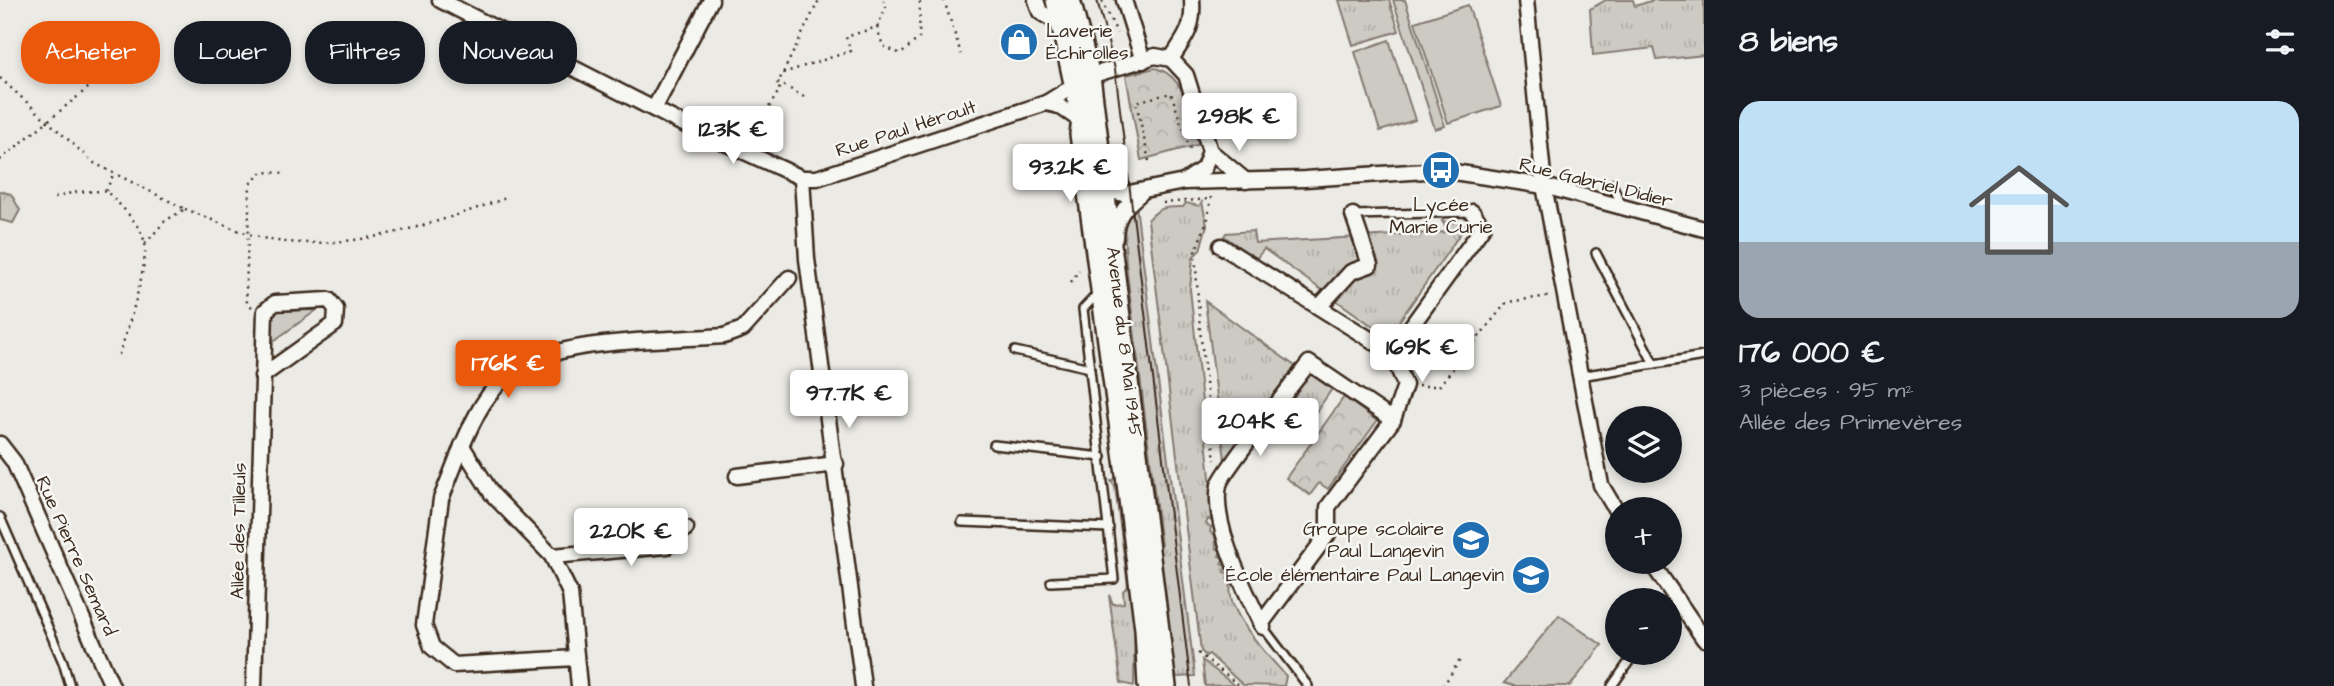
<!DOCTYPE html>
<html lang="fr">
<head>
<meta charset="utf-8">
<style>
	body { margin:0; font-family:"Architects Daughter",sans-serif; background:#242831; color:#f1f3f6; height:100vh; display:flex; flex-direction:column; font-size:26px; white-space:nowrap }
	* { box-sizing:border-box; margin:0 }
	p { font-size:23px; color:#9ea1a6 }
	.icon { flex:none; width:38px; height:38px; fill:none; stroke:currentColor; stroke-width:2; stroke-linecap:round; stroke-linejoin:round }
	.map { position:relative; flex:1; overflow:hidden }
	.side { display:flex; flex-direction:column; background:#171b24; width:630px }
	.side>* { flex:none }
	.guide { position:absolute; left:21px; top:21px; width:665px; height:63px; display:flex; gap:14px }
	.buttons { position:absolute; left:1605px; top:406px; display:grid; gap:14px }
	.buttons a { display:grid; place-items:center; width:77px; height:77px; border-radius:50%; background:#171b24; box-shadow:0 4px 10px #0003; font-size:35px }
	.price { position:absolute; translate:-50% -60px; padding:0 16px; border-radius:7px; background:#fff; color:#222; font-size:23px; line-height:46px; filter:drop-shadow(0 2px 4px #0008) }
	.price::after { content:''; position:absolute; left:50%; top:42px; width:21px; height:16px; margin-left:-10px; background:inherit; clip-path:polygon(0 0,100% 0,50% 100%) }
	.price.selected { background:#ea580c; color:#fff }
	ul { padding:0; list-style:none }
	li { display:grid; align-content:center; gap:14px; height:371px; padding:0 35px }
	li+li { border-top:2px solid #363941 }
	li span { display:grid; place-items:center; height:217px; border-radius:21px; color:#555 }
	li>.icon { margin-inline-start:auto }
	span .icon { width:126px; height:126px; fill:#fffc; stroke-width:1 }
	li b { font-size:30px }
	h2 { display:flex; justify-content:space-between; align-items:center; height:84px; padding:0 35px; font-size:30px }
	.chip { padding:0 24px; border-radius:28px; background:#171b24; box-shadow:0 4px 10px #0003; font-size:24px; line-height:63px }
	.chip.selected { background:#ea580c; color:#fff }
	main { display:flex; flex:1; min-height:0 }
	.map>svg:first-child { display:block }
	.grass { fill:url(#grass-tufts); stroke:#847a71; stroke-width:2 }
	.park { fill:url(#park-crowns); stroke:#847a71; stroke-width:2 }
	.pitch { fill:#cdcac4; stroke:#847a71; stroke-width:2 }
	.lines { fill:none; stroke-linecap:round; stroke-linejoin:round }
	.lane-casing { stroke:#3b2a1e; stroke-width:12 }
	.street-casing { stroke:#3b2a1e; stroke-width:19 }
	.secondary-casing { stroke:#3b2a1e; stroke-width:24 }
	.path { stroke:#3b2a1e; stroke-width:2.5; stroke-dasharray:2 5; stroke-linecap:butt }
	.lane { stroke:#f6f6f2; stroke-width:7 }
	.street { stroke:#f6f6f2; stroke-width:14 }
	.secondary { stroke:#f6f6f2; stroke-width:19 }
	.tram { stroke:#3b2a1e; stroke-width:2 }
	.labels { text-anchor:middle; dominant-baseline:central; stroke-width:5; stroke-linejoin:round; paint-order:stroke }
	.poi-label { font-size:19px; fill:#3b2a1e; stroke:#f6f6f2; text-anchor:end }
	.street-label { font-size:19px; fill:#3b2a1e; stroke:#f6f6f2 }
</style>
</head>
<body>
<main>
<div class="map">
<svg width="1704" height="686" viewBox="0 0 1704 686">
	<defs>
		<pattern id="grass-tufts" width="24" height="20" patternUnits="userSpaceOnUse" patternTransform="scale(1.75)"><rect width="24" height="20" fill="#cdcac4"/><path d="M3 7l-1-3M5 7V3M7 7l1-3M15 17l-1-3M17 17v-4M19 17l1-3" fill="none" stroke="#b1aea8"/></pattern>
		<pattern id="park-crowns" width="20" height="18" patternUnits="userSpaceOnUse" patternTransform="scale(1.75)"><rect width="20" height="18" fill="#cdcac4"/><path d="M2 6a3 3 0 1 1 6 0M12 15a3 3 0 1 1 6 0" fill="none" stroke="#b1aea8"/></pattern>
	</defs>
	<rect width="100%" height="100%" fill="#ebeae5"/>
	<filter id="ink" filterUnits="userSpaceOnUse"><feTurbulence type="fractalNoise" baseFrequency=".0143" numOctaves="2"/><feDisplacementMap in="SourceGraphic" scale="14" xChannelSelector="R" yChannelSelector="G"/><feConvolveMatrix kernelMatrix="1 2 1 2 8 2 1 2 1" color-interpolation-filters="sRGB"/></filter>
	<g filter="url(#ink)">
		<g class="grass">
			<polygon points="1339,0 1389,0 1399,31 1353,45"/>
			<polygon points="1606,0 1633,0 1635,6 1654,0 1704,0 1704,55 1657,60 1654,48 1593,55 1590,9"/>
			<path d="M 1202,202 L 1207,225 L 1200,250 L 1193,257 L 1190,289 L 1212,496 L 1220,525 L 1208,519 L 1206,524 L 1211,527 L 1210,532 L 1215,535 L 1216,548 L 1221,551 L 1219,556 L 1224,558 L 1221,564 L 1226,566 L 1224,572 L 1229,574 L 1227,579 L 1232,582 C 1221,608 1269,656 1286,676 L 1284,686 L 1243,685 L 1209,654 L 1206,656 L 1201,651 L 1148,220 C 1160,206 1167,207 1183,207 L 1186,203 L 1199,206 Z"/>
			<polygon points="1136,205 1195,676 1177,677 1172,667 1157,551 1161,546 1126,264 1124,223"/>
			<polygon points="1442,221 1467,224 1388,337 1264,249 1256,259 1224,236 1226,233 1253,231 1255,243 1448,232"/>
			<polygon points="1205,301 1299,369 1226,468"/>
			<polygon points="317,310 272,342 272,317 278,311"/>
			<polygon points="1310,374 1332,389 1311,419 1289,404"/>
			<polygon points="1117,478 1135,590 1134,686 1121,683 1109,595 1113,604 1124,603 1123,591 1128,586 1115,487 1111,481"/>
			<polygon points="1202,660 1234,685 1205,686"/>
		</g>
		<g class="park">
			<path d="M 1155,68 C 1186,75 1191,118 1200,144 L 1141,160 L 1126,75 Z"/>
			<polygon points="0,191 11,194 20,210 13,223 0,220"/>
			<polygon points="1344,397 1377,421 1328,489 1319,483 1310,495 1286,478"/>
		</g>
		<g class="pitch">
			<polygon points="1393,0 1405,0 1445,126 1435,129"/>
			<polygon points="1468,5 1501,106 1448,123 1415,22"/>
			<polygon points="1389,40 1415,120 1380,131 1355,52"/>
			<polygon points="1559,615 1602,645 1570,686 1514,686 1504,683"/>
		</g>
		<g class="lines">
			<defs>
				<g id="lane">
					<polyline points="1612,184 1622,206"/>
					<polyline points="1354,215 1472,212"/>
					<polyline points="1596,253 1654,364"/>
					<polyline points="1015,351 1090,368"/>
					<polyline points="1580,376 1704,356"/>
					<polyline points="994,445 1102,457"/>
					<polyline points="0,517 63,662 70,686"/>
					<polyline points="962,522 1109,528"/>
					<polyline points="1051,582 1114,579 1083,309 1099,292"/>
					<polyline points="1263,627 1308,686"/>
					<polyline points="1612,686 1635,653"/>
				</g>
				<g id="street">
					<polyline points="440,0 679,122 802,178 817,178 1046,103 1090,76 1155,56 1171,59 1186,75 1210,151 1246,181"/>
					<polyline points="1036,0 1040,12 1063,26"/>
					<polyline points="1124,0 1143,61"/>
					<polyline points="1526,0 1544,186 1601,485 1617,512"/>
					<path d="M 1171,59 C 1186,36 1194,28 1192,0"/>
					<polyline points="1046,103 1059,106 1084,123"/>
					<polyline points="654,109 711,0"/>
					<polyline points="802,178 807,259 863,686"/>
					<polyline points="1099,182 1105,190 1124,194 1184,182 1305,179 1441,170 1544,186 1704,229"/>
					<polyline points="1184,182 1204,168 1210,151"/>
					<path d="M 1115,238 C 1115,217 1125,206 1141,193"/>
					<polyline points="1221,246 1392,353 1405,385 1393,420 1328,507 1328,534 1261,624 1263,627"/>
					<polyline points="1319,307 1351,272 1370,265 1353,215"/>
					<polyline points="1392,353 1483,227 1472,212"/>
					<polyline points="0,444 14,462 112,686"/>
					<polyline points="462,446 441,499 424,625 432,647 454,665 576,658"/>
					<polyline points="737,476 836,464"/>
					<polyline points="552,556 667,546 686,528"/>
					<polyline points="1651,562 1704,639"/>
					<path d="M 1261,624 C 1245,589 1211,525 1219,485 C 1222,472 1295,381 1309,363 L 1393,420"/>
					<polyline points="254,686 265,311 275,303 329,300 336,309 335,324 262,376"/>
					<path d="M 579,686 L 570,593 L 552,556 L 492,494 L 462,446 C 474,418 487,390 513,371 C 561,337 665,341 724,336 L 743,329 L 789,278"/>
				</g>
				<g id="secondary">
					<polyline points="1056,0 1082,120 1080,134 1125,467 1145,629 1148,686"/>
					<polyline points="1070,0 1090,76 1166,686"/>
				</g>
			</defs>
			<use href="#lane" class="lane-casing"/>
			<use href="#street" class="street-casing"/>
			<use href="#secondary" class="secondary-casing"/>
			<g class="path">
				<polyline points="944,0 961,54"/>
				<polyline points="1102,1 1117,33"/>
				<polyline points="877,27 883,46 901,54 919,38 920,0"/>
				<polyline points="783,73 851,51 846,37 877,27 886,7 883,0"/>
				<polyline points="0,78 94,163 185,209 165,221 145,244"/>
				<polyline points="778,82 804,97"/>
				<polyline points="751,137 780,89 776,87 819,0"/>
				<polyline points="0,160 110,70 129,62"/>
				<polyline points="1149,161 1136,102 1171,93 1190,150"/>
				<polyline points="106,191 113,175"/>
				<polyline points="1211,197 1208,218 1195,252 1200,330 1215,460"/>
				<path d="M 55,198 L 74,192 L 106,191 C 119,204 142,225 145,244 C 148,265 126,336 118,357"/>
				<polyline points="1163,203 1210,199"/>
				<path d="M 185,209 C 217,221 253,240 287,242 C 363,248 436,223 506,198"/>
				<polyline points="1071,282 1079,270"/>
				<polyline points="252,307 247,303 246,290 250,184 262,172 285,173"/>
				<polyline points="1418,386 1439,386 1507,302 1550,296"/>
				<polyline points="1198,653 1240,686"/>
				<polyline points="1443,686 1462,657"/>
			</g>
			<use href="#lane" class="lane"/>
			<use href="#street" class="street"/>
			<use href="#secondary" class="secondary"/>
			<polyline class="tram" points="1097,0 1115,69 1191,686"/>
		</g>
	</g>
	<defs>
		<symbol id="shop-disc" viewBox="-11 -11 22 22"><circle r="9.5" fill="#1f6fb2" stroke="#f6f6f2"/><path d="M-5-2.5h2.3a2.7 3.5 0 0 1 5.4 0H5L5.5 6h-11ZM-1.5-2.5h3a1.5 2.3 0 0 0-3 0Z" fill="#fff"/></symbol>
		<symbol id="bus-disc" viewBox="-11 -11 22 22"><circle r="9.5" fill="#1f6fb2" stroke="#f6f6f2"/><path d="M-5-6H5V4H4V6H2V4H-2V6H-4V4H-5ZM-3.5-4V0h7V-4ZM-3.5 1.2v1.5H-2V1.2ZM2 1.2v1.5H3.5V1.2Z" fill="#fff"/></symbol>
		<symbol id="school-disc" viewBox="-11 -11 22 22"><circle r="9.5" fill="#1f6fb2" stroke="#f6f6f2"/><path d="M0-5L7-2L0 1L-7-2ZM-4 1L0 2.5L4 1V4Q0 6-4 4Z" fill="#fff"/></symbol>
	</defs>
	<g fill-rule="evenodd">
		<use href="#shop-disc" x="997" y="20" width="44" height="44"/>
		<use href="#bus-disc" x="1419" y="148" width="44" height="44"/>
		<use href="#school-disc" x="1449" y="518" width="44" height="44"/>
		<use href="#school-disc" x="1509" y="553" width="44" height="44"/>
	</g>
	<g class="labels">
		<g class="poi-label">
			<text x="1046" y="31" text-anchor="start">Laverie<tspan x="1046" dy="22">Échirolles</tspan></text>
			<text x="1441" y="205" text-anchor="middle">Lycée<tspan x="1441" dy="22">Marie Curie</tspan></text>
			<text x="1444" y="529">Groupe scolaire<tspan x="1444" dy="22">Paul Langevin</tspan></text>
			<text x="1504" y="575">École élémentaire Paul Langevin</text>
		</g>
		<g class="street-label">
			<text transform="translate(906 129) rotate(-18)">Rue Paul Héroult</text>
			<text transform="translate(1596 183) rotate(14)">Rue Gabriel Didier</text>
			<text transform="translate(1124 342) rotate(83)">Avenue du 8 Mai 1945</text>
			<text transform="translate(239 531) rotate(-89)">Allée des Tilleuls</text>
			<text transform="translate(76 556) rotate(66)">Rue Pierre Semard</text>
		</g>
	</g>
</svg>
<div class="buttons">
<a><svg class="icon" aria-label="layers" viewBox="0 0 24 24"><path d="M12 4l9 5-9 5-9-5zM3 14l9 5 9-5"/></svg></a>
<a>+</a>
<a>−</a>
</div>
<b class="price" style="left:1239px;top:153px">298K €</b>
<b class="price" style="left:733px;top:166px">123K €</b>
<b class="price" style="left:1070px;top:204px">93.2K €</b>
<b class="price" style="left:1422px;top:384px">169K €</b>
<b class="price selected" style="left:508px;top:400px">176K €</b>
<b class="price" style="left:849px;top:430px">97.7K €</b>
<b class="price" style="left:1260px;top:458px">204K €</b>
<b class="price" style="left:631px;top:568px">220K €</b>
<div class="guide">
<a class="chip selected">Acheter</a>
<a class="chip">Louer</a>
<a class="chip">Filtres</a>
<a class="chip">Nouveau</a>
</div>
</div>
<section class="side">
<h2>8 biens<svg class="icon" aria-label="filters" viewBox="0 0 24 24"><path d="M4 7h16M4 17h16"/><circle cx="9" cy="7" r="2"/><circle cx="15" cy="17" r="2"/></svg></h2>
<ul>
<li><span style="background:linear-gradient(#bfe0f5 65%,#9aa5b1 0)"><svg class="icon" aria-label="home" viewBox="0 0 24 24"><path d="M3 11l9-7 9 7M6 9v11h12V9"/></svg></span><div><b>176 000 €</b><p>3 pièces · 95 m²</p><p>Allée des Primevères</p></div></li>
</ul>
</section>
</main>
</body>
</html>
